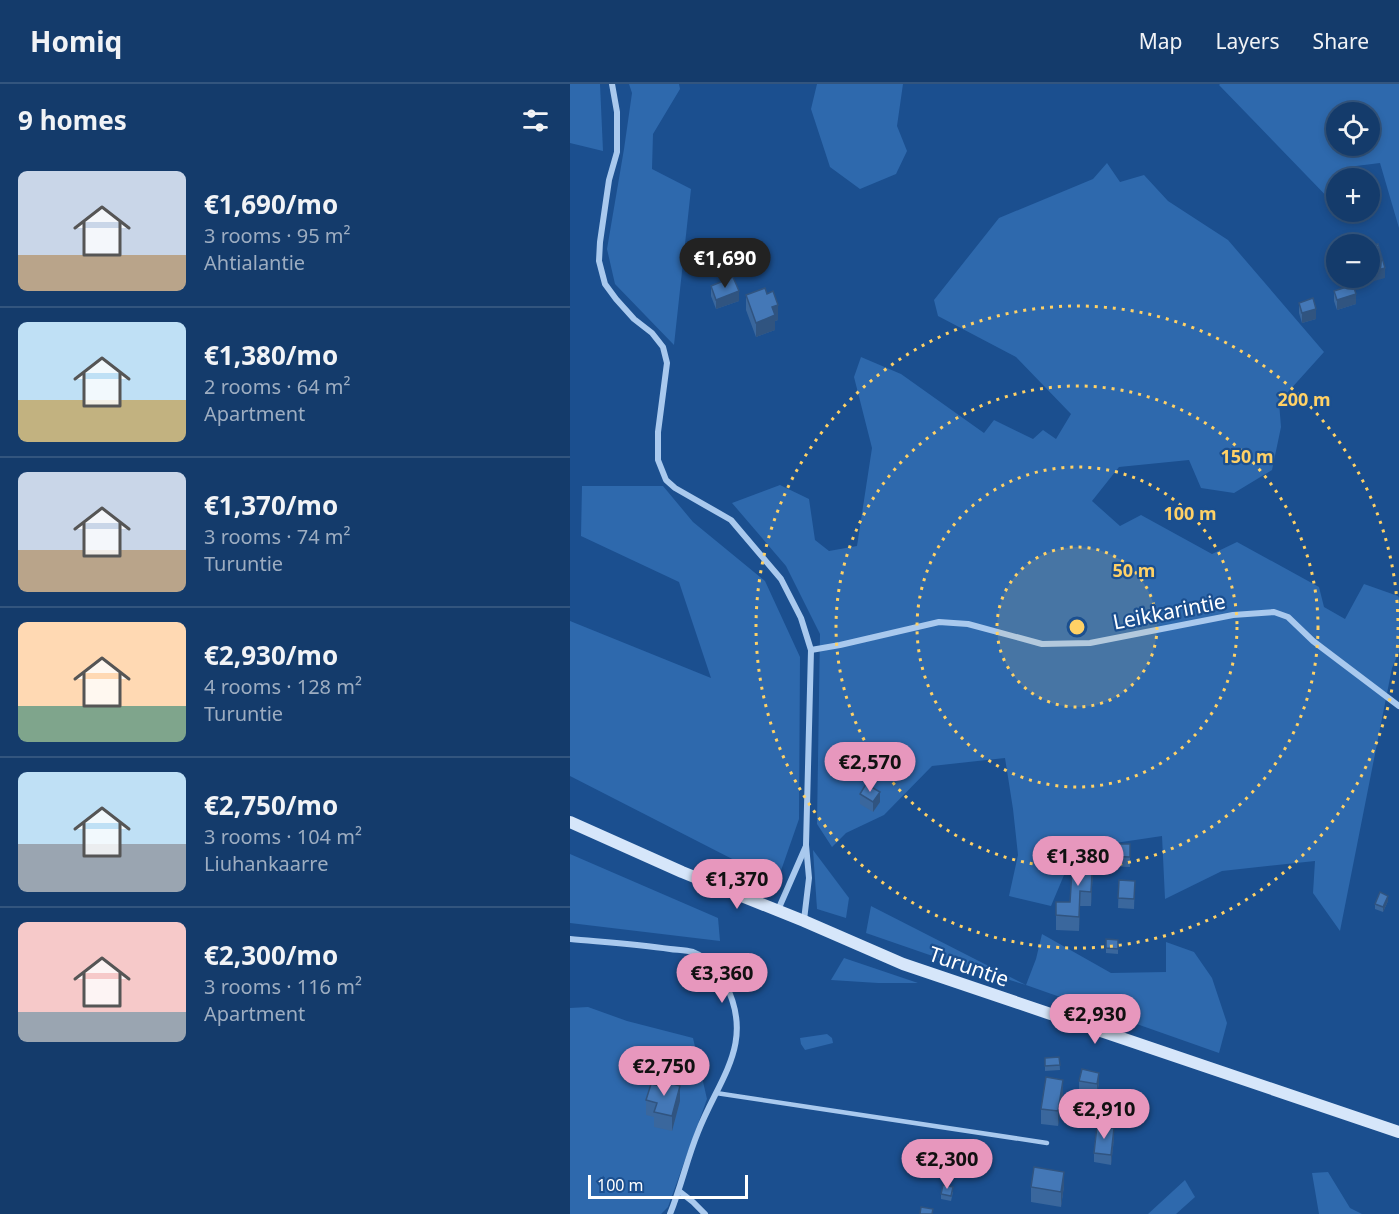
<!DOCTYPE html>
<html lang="en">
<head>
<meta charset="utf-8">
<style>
	body { margin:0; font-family:"Noto Sans",sans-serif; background:#214673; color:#f1f3f6; height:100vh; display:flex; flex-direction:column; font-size:22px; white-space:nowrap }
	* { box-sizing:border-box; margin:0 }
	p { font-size:20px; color:#9dadc1 }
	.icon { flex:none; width:33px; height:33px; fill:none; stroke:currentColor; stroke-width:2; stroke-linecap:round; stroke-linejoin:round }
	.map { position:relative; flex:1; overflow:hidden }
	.drawer { display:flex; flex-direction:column; background:#143b6b; width:570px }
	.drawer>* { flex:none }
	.buttons { position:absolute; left:756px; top:18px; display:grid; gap:12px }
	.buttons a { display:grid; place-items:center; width:54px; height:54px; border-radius:50%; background:#143b6b; box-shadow:0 3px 9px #0003,0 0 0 2px #33557e; font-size:30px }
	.scale { position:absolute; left:18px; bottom:15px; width:160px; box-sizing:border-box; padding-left:6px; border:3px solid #fff; border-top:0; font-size:16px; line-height:21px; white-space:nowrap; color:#fff; -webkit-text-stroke:4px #1b4f8f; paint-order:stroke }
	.price { position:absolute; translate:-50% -51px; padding:0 14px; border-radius:21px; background:#e797bd; color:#111; font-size:20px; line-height:39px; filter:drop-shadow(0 2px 3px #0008) }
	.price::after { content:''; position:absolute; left:50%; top:36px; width:18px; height:14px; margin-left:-9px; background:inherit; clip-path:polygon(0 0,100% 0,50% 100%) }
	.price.on { background:#222; color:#fff }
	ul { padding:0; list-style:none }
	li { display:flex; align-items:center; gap:18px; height:150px; padding:0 18px }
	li+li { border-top:2px solid #33557e }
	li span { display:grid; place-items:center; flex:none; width:168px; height:120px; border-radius:9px; color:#555 }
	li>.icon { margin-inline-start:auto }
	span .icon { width:72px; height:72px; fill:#fffc; stroke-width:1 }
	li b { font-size:26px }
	h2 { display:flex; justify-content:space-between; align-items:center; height:72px; padding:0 18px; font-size:26px }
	header { display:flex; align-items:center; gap:36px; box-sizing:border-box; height:84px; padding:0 30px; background:#143b6b; border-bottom:2px solid #33557e }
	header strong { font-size:28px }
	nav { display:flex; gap:33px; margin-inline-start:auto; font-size:21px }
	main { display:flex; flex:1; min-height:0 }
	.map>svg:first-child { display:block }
	.green { fill:#2e69ad; fill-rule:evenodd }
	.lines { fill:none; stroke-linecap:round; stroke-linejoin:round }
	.lane { stroke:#a9c9ee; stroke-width:4.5 }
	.street { stroke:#a9c9ee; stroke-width:6 }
	.secondary { stroke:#d6e6fa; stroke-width:12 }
	.wall { fill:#3a679d }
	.shaded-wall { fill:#305480 }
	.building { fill:#4478b7; stroke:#305480; stroke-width:1.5 }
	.ring { fill:none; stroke:#ffd166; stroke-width:3; stroke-dasharray:3 6 }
	.labels { text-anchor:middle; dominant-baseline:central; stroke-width:4.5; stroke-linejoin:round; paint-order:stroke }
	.street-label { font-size:21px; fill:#fff; stroke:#1b4f8f }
	.centre { fill:#ffd166; stroke:#1b4f8f; stroke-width:3 }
	.ring-label { font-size:18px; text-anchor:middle; font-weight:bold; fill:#ffd166; stroke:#1b4f8f; stroke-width:4.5; stroke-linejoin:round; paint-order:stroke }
</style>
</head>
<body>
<header>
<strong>Homiq</strong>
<nav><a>Map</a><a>Layers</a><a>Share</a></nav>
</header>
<main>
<section class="drawer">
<h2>9 homes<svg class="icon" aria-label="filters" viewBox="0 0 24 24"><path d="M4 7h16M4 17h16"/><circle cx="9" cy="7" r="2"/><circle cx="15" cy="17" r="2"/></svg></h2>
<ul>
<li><span style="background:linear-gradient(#c9d6e8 70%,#b9a48a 0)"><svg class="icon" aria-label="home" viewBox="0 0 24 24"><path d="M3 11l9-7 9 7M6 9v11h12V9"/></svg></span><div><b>€1,690/mo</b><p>3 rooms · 95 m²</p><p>Ahtialantie</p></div></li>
<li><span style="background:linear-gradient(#bfe0f5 65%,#c2b280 0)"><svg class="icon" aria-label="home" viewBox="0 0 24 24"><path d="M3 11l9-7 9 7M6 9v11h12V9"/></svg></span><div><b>€1,380/mo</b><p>2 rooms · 64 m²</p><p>Apartment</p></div></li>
<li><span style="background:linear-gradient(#c9d6e8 65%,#b9a48a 0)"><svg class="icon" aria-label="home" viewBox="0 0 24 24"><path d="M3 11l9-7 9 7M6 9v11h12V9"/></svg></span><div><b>€1,370/mo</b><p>3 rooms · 74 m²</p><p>Turuntie</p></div></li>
<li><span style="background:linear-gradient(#ffd9b3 70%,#7fa58c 0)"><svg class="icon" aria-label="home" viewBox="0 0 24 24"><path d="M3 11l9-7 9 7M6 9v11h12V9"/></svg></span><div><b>€2,930/mo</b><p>4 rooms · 128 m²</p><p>Turuntie</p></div></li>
<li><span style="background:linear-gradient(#bfe0f5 60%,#9aa5b1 0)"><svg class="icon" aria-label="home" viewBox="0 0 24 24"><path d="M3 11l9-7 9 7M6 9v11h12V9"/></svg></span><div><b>€2,750/mo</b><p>3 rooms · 104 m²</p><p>Liuhankaarre</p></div></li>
<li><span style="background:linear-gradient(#f6c9c9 75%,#9aa5b1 0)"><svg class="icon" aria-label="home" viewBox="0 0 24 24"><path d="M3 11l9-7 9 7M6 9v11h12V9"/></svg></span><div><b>€2,300/mo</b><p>3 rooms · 116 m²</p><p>Apartment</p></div></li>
</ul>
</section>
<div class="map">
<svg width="829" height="1130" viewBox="0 0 829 1130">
	<rect width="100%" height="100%" fill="#1b4f8f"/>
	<g class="green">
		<polygon points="0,0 30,0 33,67 0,59"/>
		<polygon points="59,0 109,0 110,5 83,50 82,85 121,105 104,261 45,200 37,165 54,65 62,9"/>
		<polygon points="247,0 333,0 327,42 337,67 326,90 290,105 260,83 241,25"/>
		<path d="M 650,0 L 829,0 L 829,144 L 810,79 L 778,83 L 776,94 L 766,94 L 766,122 L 649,1 ZM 800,28 L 800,62 L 766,62 L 766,28 Z"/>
		<polygon points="537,79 550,98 574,91 598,117 658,156 754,268 709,318 711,343 702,386 664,409 631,404 619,376 549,383 522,417 550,442 571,431 642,470 667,458 749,503 754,523 775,535 794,500 828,512 829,514 829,568 822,584 770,847 743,809 745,777 652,787 595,815 592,752 505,765 481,822 439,812 448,771 443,725 435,674 362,682 314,731 276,749 262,763 247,740 250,550 216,482 162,419 210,401 239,415 245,456 259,467 287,462 302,364 284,293 291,273 331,290 414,349 424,336 463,355 473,346 486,355 501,330 446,273 368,232 364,216 429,134 523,95"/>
		<polygon points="12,402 93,402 123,438 195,497 230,573 229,735 207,798 0,692 0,537 141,594 109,498 11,452"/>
		<polygon points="243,766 279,814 276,834 247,825"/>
		<polygon points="0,770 148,834 150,857 0,839"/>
		<polygon points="301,822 456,901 466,875 472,850 541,889 596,888 596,858 624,868 642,894 657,939 649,969 456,901 377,877 296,849"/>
		<polygon points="274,874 348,899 308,899 261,896"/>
		<polygon points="18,923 57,937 123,954 137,1015 98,1123 91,1130 0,1130 0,924"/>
		<polygon points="257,950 262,954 263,959 235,966 231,960 230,954"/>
		<polygon points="758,1088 780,1124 792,1130 749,1130 742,1089"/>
		<polygon points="615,1096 625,1113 606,1130 578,1130"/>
	</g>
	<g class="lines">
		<polyline class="lane" points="146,1009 477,1059"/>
		<g class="street">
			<polyline points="42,0 47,28 47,68 39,96 30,158 29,177 35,200 46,215 64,235 82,249 93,263 97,279 88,348 88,376 96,396 105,404 161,436 211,495 231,534 241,566 236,761 239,794 234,836"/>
			<polyline points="241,566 270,561 369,538 398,540 472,560 520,559 663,531 704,528 718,533 743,557 829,622"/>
			<polyline points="208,826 236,762"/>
			<path d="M 0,855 C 33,858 67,860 100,865 C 107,866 116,866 123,868 C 136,873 149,887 155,899 C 186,959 149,994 128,1048 C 117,1075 111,1103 100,1130"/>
			<polyline points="109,1107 123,1118 135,1130"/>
		</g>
		<polyline class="secondary" points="0,738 112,788 234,837 333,880 829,1048"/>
	</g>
	<g class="wall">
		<polygon points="141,202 169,217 146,225 141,212"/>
		<polygon points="764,207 786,220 767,226 764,217"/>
		<polygon points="176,211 208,236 205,237 205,246 186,253 176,226"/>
		<polygon points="729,219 746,235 732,239 729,229"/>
		<polygon points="290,710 310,718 303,728 290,720"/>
		<polygon points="531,760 560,760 560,783 531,782"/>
		<polygon points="523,786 521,822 510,822 509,847 486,846 486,831 500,818"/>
		<polygon points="549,796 565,797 564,825 548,824"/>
		<polygon points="818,817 813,828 805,825 805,820"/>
		<polygon points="536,855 548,856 548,870 536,869"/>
		<polygon points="489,973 490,986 475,987 475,974"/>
		<polygon points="509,997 529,999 527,1010 509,1007"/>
		<polygon points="493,1011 488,1042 471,1040 471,1025"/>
		<polygon points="76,1016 110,1017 102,1047 84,1043 84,1033 76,1031"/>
		<polygon points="544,1054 541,1081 524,1078 524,1069"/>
		<polygon points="494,1102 491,1123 461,1118 461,1103"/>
		<polygon points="383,1108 381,1117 371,1115 371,1110"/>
	</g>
	<g class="shaded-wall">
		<polygon points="815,184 815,194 797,199 797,194 800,194 800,188"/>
		<polygon points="169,207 169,217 146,225 146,216"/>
		<polygon points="786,210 786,220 767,226 767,216"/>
		<polygon points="208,221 208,236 205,237 205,246 186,253 186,239 202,223"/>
		<polygon points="746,225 746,235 732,239 732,229"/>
		<polygon points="310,708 310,718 303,728 303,718"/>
		<polygon points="523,772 523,786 521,822 521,808"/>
		<polygon points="510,807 510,822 509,847 509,833"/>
		<polygon points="818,812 818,817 813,828 813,823"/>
		<polygon points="529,989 529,999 527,1010 527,1000"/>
		<polygon points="493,996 493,1011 488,1042 488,1027"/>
		<polygon points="110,1002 110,1017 102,1047 102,1032"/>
		<polygon points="544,1044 544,1054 541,1081 541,1071"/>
		<polygon points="494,1088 494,1102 491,1123 491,1108"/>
	</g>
	<g class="building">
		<polygon points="808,160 815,184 800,188 800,162"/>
		<polygon points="163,193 169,207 146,216 141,202"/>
		<polygon points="783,201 786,210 767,216 764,207"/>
		<polygon points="195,204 197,210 203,207 208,221 202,223 205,231 186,239 176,211"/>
		<polygon points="743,214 746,225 732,229 729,219"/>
		<polygon points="296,700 310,708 303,718 290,710"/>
		<polygon points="531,760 560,760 560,773 531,772"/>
		<polygon points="508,771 523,772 521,808 510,807 509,833 486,831 486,818 500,818 502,787 507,787"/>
		<polygon points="549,796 565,797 564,815 548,814"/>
		<polygon points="810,808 818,812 813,823 805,820"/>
		<polygon points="536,855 548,856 548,865 536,864"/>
		<polygon points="489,973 490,981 475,982 475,974"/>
		<polygon points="512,985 529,989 527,1000 509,997"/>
		<polygon points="476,993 493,996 488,1027 471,1025"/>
		<polygon points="92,997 110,1002 102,1032 84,1028 87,1019 76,1016 81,1000 91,1002"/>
		<polygon points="527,1042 544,1044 541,1071 524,1069"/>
		<polygon points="464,1083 494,1088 491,1108 461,1103"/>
		<polygon points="373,1101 383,1103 381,1112 371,1110"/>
		<polygon points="351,1123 363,1125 362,1130 350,1130"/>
	</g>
	<circle cx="507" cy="543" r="80" fill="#ffd166" fill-opacity=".12"/>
	<g class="ring">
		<circle cx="507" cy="543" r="80"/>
		<circle cx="507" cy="543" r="160"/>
		<circle cx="507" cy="543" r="241"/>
		<circle cx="507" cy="543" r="321"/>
	</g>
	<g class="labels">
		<g class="street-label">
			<text transform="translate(599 527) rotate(-11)">Leikkarintie</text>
			<text transform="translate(399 882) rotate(19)">Turuntie</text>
		</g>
	</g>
	<circle cx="507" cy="543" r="9" class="centre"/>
	<g class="ring-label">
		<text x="734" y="322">200 m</text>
		<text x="677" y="379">150 m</text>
		<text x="620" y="436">100 m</text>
		<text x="564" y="493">50 m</text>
	</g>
</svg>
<div class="buttons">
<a><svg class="icon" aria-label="locate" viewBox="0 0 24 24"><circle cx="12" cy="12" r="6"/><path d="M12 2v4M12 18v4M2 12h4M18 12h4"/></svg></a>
<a>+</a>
<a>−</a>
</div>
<div class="scale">100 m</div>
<b class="price on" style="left:155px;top:205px">€1,690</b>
<b class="price" style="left:300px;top:709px">€2,570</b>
<b class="price" style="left:508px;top:803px">€1,380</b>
<b class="price" style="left:167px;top:826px">€1,370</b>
<b class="price" style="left:152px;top:920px">€3,360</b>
<b class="price" style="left:525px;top:961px">€2,930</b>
<b class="price" style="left:94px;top:1013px">€2,750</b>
<b class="price" style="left:534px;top:1056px">€2,910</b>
<b class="price" style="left:377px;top:1106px">€2,300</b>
</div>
</main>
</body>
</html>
